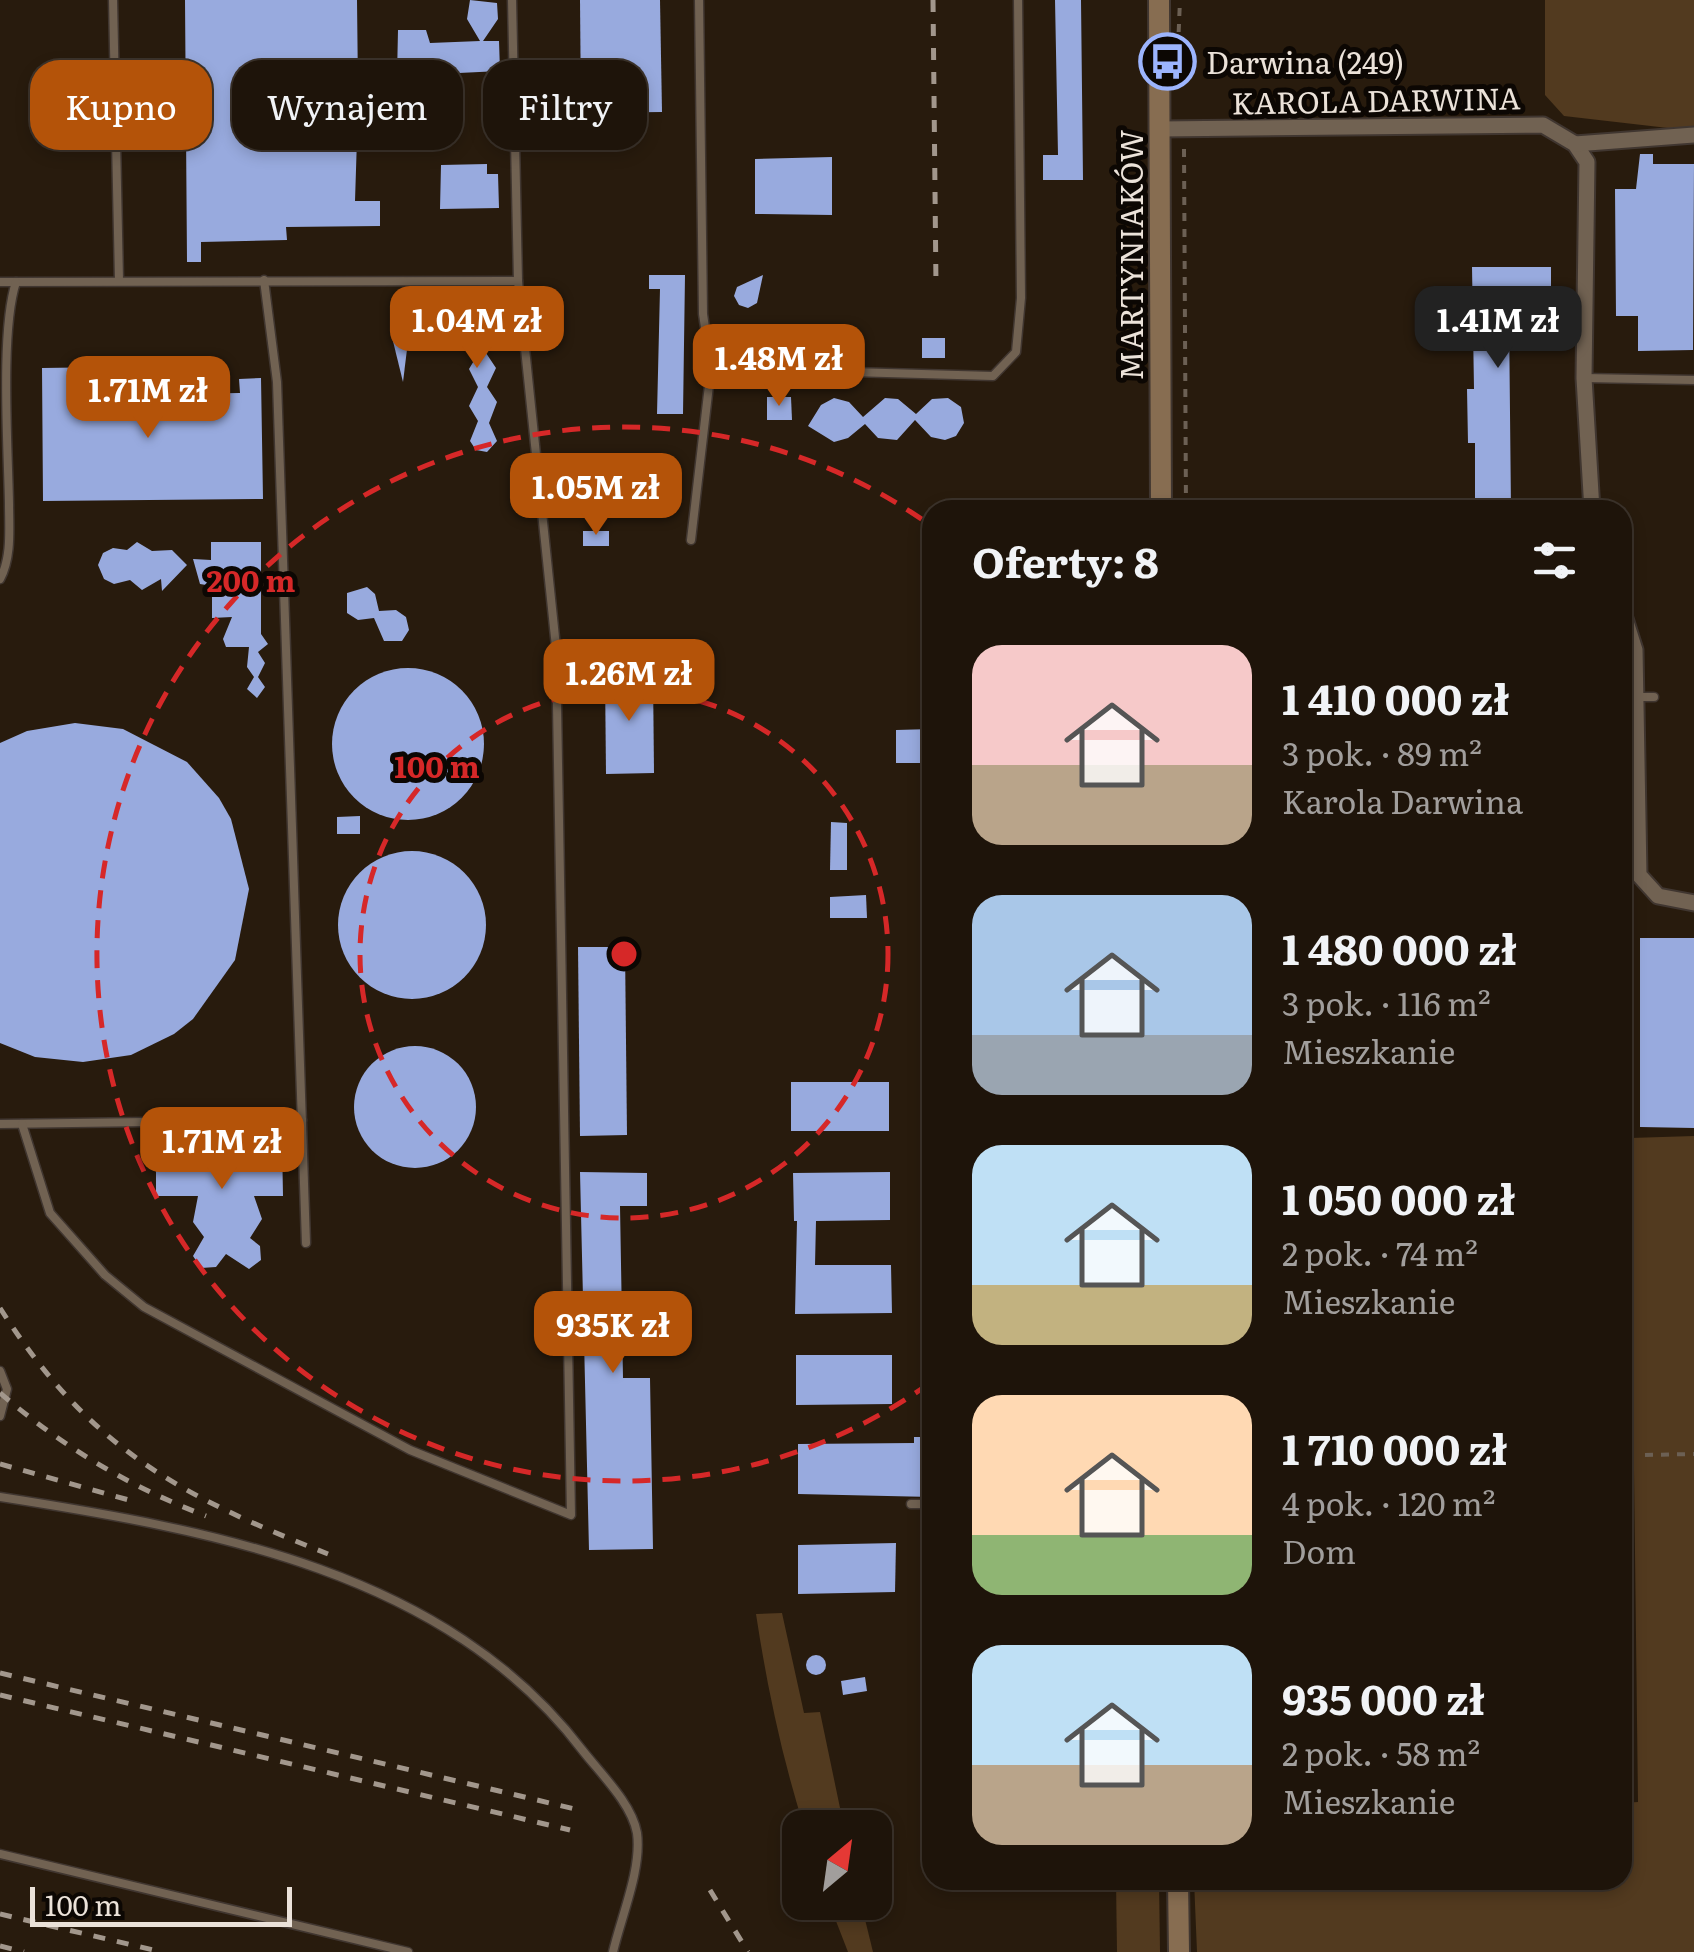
<!DOCTYPE html>
<html lang="pl">
<head>
<meta charset="utf-8">
<style>
	body { margin:0; font-family:Literata,serif; background:#261d13; color:#f1f3f6; height:100vh; display:flex; flex-direction:column; font-size:38px; white-space:nowrap }
	* { box-sizing:border-box; margin:0 }
	p { font-size:32px; color:#a19e9c }
	.icon { flex:none; width:55px; height:55px; fill:none; stroke:currentColor; stroke-width:2; stroke-linecap:round; stroke-linejoin:round }
	.map { position:relative; flex:1; overflow:hidden }
	.sheet { position:absolute; left:922px; top:500px; width:710px; height:1390px; display:flex; flex-direction:column; background:#1e140a; border-radius:30px; box-shadow:0 5px 15px #0003,0 0 0 2px #3c332b }
	.sheet>* { flex:none }
	.hud { position:absolute; left:30px; top:60px; width:742px; height:90px; display:flex; gap:20px }
	.needle { width:65px; rotate:29deg }
	.buttons { position:absolute; left:782px; top:1810px; display:grid; gap:20px }
	.buttons a { display:grid; place-items:center; width:110px; height:110px; border-radius:20px; background:#1e140a; box-shadow:0 5px 15px #0003,0 0 0 2px #3c332b; font-size:50px }
	.scale { position:absolute; left:30px; bottom:25px; width:262px; box-sizing:border-box; padding-left:10px; border:5px solid #ebe2d9; border-top:0; font-size:28px; line-height:35px; white-space:nowrap; color:#ebe2d9; -webkit-text-stroke:8px #0c0703; paint-order:stroke }
	.price { position:absolute; translate:-50% -85px; padding:0 22px; border-radius:20px; background:#b45309; color:#fff; font-size:32px; line-height:65px; filter:drop-shadow(0 2px 5px #0008) }
	.price::after { content:''; position:absolute; left:50%; top:60px; width:30px; height:22px; margin-left:-15px; background:inherit; clip-path:polygon(0 0,100% 0,50% 100%) }
	.price.active { background:#222; color:#fff }
	ul { padding:0; list-style:none }
	li { display:flex; align-items:center; gap:30px; height:250px; padding:0 50px }
	li span { display:grid; place-items:center; flex:none; width:280px; height:200px; border-radius:30px; color:#555 }
	li>.icon { margin-inline-start:auto }
	span .icon { width:120px; height:120px; fill:#fffc; stroke-width:1 }
	li b { font-size:42px }
	h2 { display:flex; justify-content:space-between; align-items:center; height:120px; padding:0 50px; font-size:42px }
	.tag { padding:0 35px; border-radius:30px; background:#1e140a; box-shadow:0 5px 15px #0003,0 0 0 2px #3c332b; font-size:35px; line-height:90px }
	.tag.active { background:#b45309; color:#fff }
	.map>svg:first-child { display:block }
	.green { fill:#523a1f }
	.building { fill:#98aade }
	.lines { fill:none; stroke-linecap:round; stroke-linejoin:round }
	.lane-casing { stroke:#403630; stroke-width:11 }
	.street-casing { stroke:#403630; stroke-width:19 }
	.secondary-casing { stroke:#403630; stroke-width:24 }
	.path { stroke:#6c6054; stroke-width:4; stroke-dasharray:8 8; stroke-linecap:butt }
	.lane { stroke:#716252; stroke-width:8 }
	.street { stroke:#716252; stroke-width:15 }
	.secondary { stroke:#876d51; stroke-width:20 }
	.rail { stroke:#a2978c; stroke-width:5; stroke-dasharray:12 12; stroke-linecap:butt }
	.ring { fill:none; stroke:#d62828; stroke-width:5; stroke-dasharray:18 12 }
	.labels { text-anchor:middle; dominant-baseline:central; stroke-width:10; stroke-linejoin:round; paint-order:stroke }
	.poi-label { font-size:30px; fill:#ebe2d9; stroke:#0c0703; text-anchor:start }
	.street-label { font-size:30px; fill:#ebe2d9; stroke:#0c0703 }
	.centre { fill:#d62828; stroke:#0c0703; stroke-width:5 }
	.ring-label { font-size:30px; text-anchor:middle; font-weight:bold; fill:#d62828; stroke:#0c0703; stroke-width:10; stroke-linejoin:round; paint-order:stroke }
</style>
</head>
<body>
<div class="map">
<svg width="1694" height="1952" viewBox="0 0 1694 1952">
	<rect width="100%" height="100%" fill="#281b0d"/>
	<g class="green">
		<polygon points="1545,0 1694,0 1694,131 1564,116 1545,95"/>
		<polygon points="1694,1136 1694,1952 1197,1952 1194,1880 1622,1880 1623,1803 1638,1802 1630,1138"/>
		<path d="M 782,1613 L 804,1713 L 820,1712 L 844,1827 L 804,1827 C 782,1757 767,1687 756,1614 Z"/>
		<polygon points="1116,1880 1159,1880 1160,1952 1117,1952"/>
		<polygon points="829,1903 861,1903 873,1952 848,1952"/>
	</g>
	<g class="building">
		<polygon points="185,0 357,0 358,89 378,89 378,107 358,107 355,201 380,201 380,226 286,227 287,240 201,242 201,262 187,262"/>
		<polygon points="470,0 497,3 498,19 483,41 499,41 500,71 397,76 398,30 426,30 430,43 480,41 467,19"/>
		<polygon points="580,0 660,0 662,112 581,113"/>
		<polygon points="1055,0 1081,0 1083,180 1043,180 1043,155 1058,155"/>
		<polygon points="1640,154 1653,154 1653,164 1694,164 1693,350 1638,351 1638,316 1616,316 1615,189 1636,189"/>
		<polygon points="832,157 832,215 755,214 755,159"/>
		<polygon points="487,164 487,174 498,174 499,208 440,209 441,165"/>
		<polygon points="1472,267 1551,267 1551,315 1509,315 1511,510 1475,510 1475,443 1468,443 1467,389 1474,389"/>
		<polygon points="649,275 685,275 683,414 657,414 660,289 649,289"/>
		<polygon points="763,275 757,303 748,308 739,305 734,296 737,287"/>
		<polygon points="444,299 490,325 496,334 486,353 496,368 487,387 497,402 489,423 497,441 487,452 476,450 470,441 478,421 469,406 478,387 469,369 478,354 465,332 445,332"/>
		<polygon points="397,324 406,326 409,333 403,382 391,333"/>
		<rect x="922" y="338" width="23" height="20"/>
		<polygon points="112,367 113,395 240,393 239,379 261,378 263,499 43,501 42,368"/>
		<polygon points="767,397 791,397 792,420 767,420"/>
		<polygon points="834,398 849,402 863,417 885,398 898,399 916,414 932,399 948,398 961,407 964,423 956,436 945,440 931,437 915,420 897,440 878,438 865,424 848,438 834,442 808,426 821,405"/>
		<rect x="583" y="531" width="26" height="15"/>
		<polygon points="137,542 152,551 172,550 187,565 162,591 161,579 142,590 130,580 114,584 104,579 98,565 103,553 113,548 127,550"/>
		<polygon points="211,542 261,542 261,634 268,644 258,652 265,663 258,677 265,687 257,698 247,689 254,677 247,667 249,647 226,647 223,639 232,617 212,618 212,586 200,584 193,559 211,560"/>
		<polygon points="367,587 375,594 379,611 396,610 406,617 409,630 402,641 384,641 374,618 358,620 347,613 347,593"/>
		<circle cx="408" cy="744" r="76"/>
		<polygon points="605,674 653,674 654,773 606,774"/>
		<polygon points="75,723 123,729 187,762 219,798 231,819 249,889 235,960 193,1019 174,1034 131,1055 83,1062 35,1057 0,1043 0,743 27,731"/>
		<polygon points="932,729 932,763 896,763 896,730"/>
		<polygon points="360,816 360,834 337,834 337,817"/>
		<polygon points="831,822 847,823 847,870 830,870"/>
		<circle cx="412" cy="925" r="74"/>
		<polygon points="866,895 867,918 830,918 830,897"/>
		<polygon points="1640,938 1694,938 1694,1128 1640,1127"/>
		<polygon points="578,947 625,947 627,1135 580,1136"/>
		<circle cx="415" cy="1107" r="61"/>
		<rect x="791" y="1082" width="98" height="49"/>
		<polygon points="282,1142 283,1196 254,1196 262,1219 250,1238 260,1246 261,1260 249,1269 226,1254 216,1267 201,1268 193,1256 204,1237 193,1222 198,1196 156,1196 156,1143"/>
		<polygon points="580,1172 647,1173 647,1206 620,1206 623,1378 650,1378 653,1549 589,1550"/>
		<polygon points="890,1172 890,1220 816,1221 815,1265 891,1265 892,1313 795,1314 797,1221 794,1221 793,1173"/>
		<polygon points="796,1355 892,1355 892,1404 796,1405"/>
		<polygon points="914,1437 932,1437 932,1497 798,1494 798,1444 914,1443"/>
		<polygon points="896,1543 895,1592 798,1594 798,1545"/>
		<circle cx="816" cy="1665" r="10"/>
		<polygon points="865,1677 867,1691 843,1695 841,1681"/>
	</g>
	<g class="lines">
		<defs>
			<g id="lane">
				<polyline points="113,0 119,280"/>
				<polyline points="264,280 277,382 306,1243"/>
				<polyline points="0,282 518,281"/>
				<polyline points="711,368 993,376 1016,352 1021,298 1018,0"/>
				<polyline points="1584,378 1694,380"/>
				<polyline points="691,540 711,368 703,314 699,0"/>
				<path d="M 0,579 C 12,557 9,528 9,504 C 8,446 0,331 16,282"/>
				<polyline points="1635,697 1654,697"/>
				<polyline points="931,1121 927,801 932,801"/>
				<polyline points="0,1124 302,1120"/>
				<polyline points="22,1124 50,1213 105,1275 144,1307 410,1450 571,1515 556,647 518,281 512,0"/>
				<polyline points="0,1371 7,1389 0,1416"/>
				<path d="M 0,1497 C 211,1530 446,1571 583,1751 C 601,1774 632,1804 637,1833 C 642,1869 621,1917 613,1952"/>
				<polyline points="911,1504 932,1504"/>
				<polyline points="0,1854 408,1952"/>
			</g>
			<g id="street">
				<polyline points="1161,129 1543,125 1575,144 1587,162 1584,378 1592,510"/>
				<polyline points="1575,144 1694,135"/>
				<polyline points="1622,609 1635,650 1639,875 1658,896 1694,903"/>
			</g>
			<g id="secondary">
				<polyline points="1159,0 1161,510"/>
				<polyline points="1178,1880 1179,1952"/>
			</g>
		</defs>
		<use href="#lane" class="lane-casing"/>
		<use href="#street" class="street-casing"/>
		<use href="#secondary" class="secondary-casing"/>
		<g class="path">
			<polyline points="1178,48 1180,0"/>
			<polyline points="1184,149 1186,510"/>
			<polyline points="1645,1455 1694,1454"/>
		</g>
		<use href="#lane" class="lane"/>
		<use href="#street" class="street"/>
		<use href="#secondary" class="secondary"/>
		<g class="rail">
			<polyline points="933,0 936,286"/>
			<path d="M 0,1308 C 89,1448 178,1495 328,1554"/>
			<path d="M 0,1393 C 63,1447 128,1486 206,1516"/>
			<polyline points="0,1464 136,1502"/>
			<polyline points="0,1673 575,1809"/>
			<polyline points="0,1695 570,1830"/>
			<polyline points="710,1890 748,1952"/>
			<polyline points="0,1914 162,1952"/>
			<polyline points="0,1946 24,1952"/>
		</g>
	</g>
	<g class="ring">
		<circle cx="624" cy="954" r="264"/>
		<path d="M930 1383A527 527 0 1 1 930 525"/>
	</g>
	<defs>
		<symbol id="bus-ring" viewBox="-11 -11 22 22"><circle r="9.5" fill="#0c0703" stroke="#9cb4fd" stroke-width="1.5"/><path d="M-5-6H5V4H4V6H2V4H-2V6H-4V4H-5ZM-3.5-4V0h7V-4ZM-3.5 1.2v1.5H-2V1.2ZM2 1.2v1.5H3.5V1.2Z" fill="#9cb4fd"/></symbol>
	</defs>
	<g fill-rule="evenodd">
		<use href="#bus-ring" x="1136" y="30" width="63" height="63"/>
	</g>
	<g class="labels">
		<g class="poi-label">
			<text x="1206" y="61">Darwina (249)</text>
		</g>
		<g class="street-label">
			<text transform="translate(1376 99) rotate(-1)">KAROLA DARWINA</text>
			<text transform="translate(1130 255) rotate(-90)">MARTYNIAKÓW</text>
		</g>
	</g>
	<circle cx="624" cy="954" r="15" class="centre"/>
	<g class="ring-label">
		<text x="251" y="592">200 m</text>
		<text x="437" y="778">100 m</text>
	</g>
</svg>
<div class="buttons">
<a><svg class="needle" viewBox="-14 -14 28 28"><path d="M0-13l5 13h-10z" fill="#e53935"/><path d="M0 13l5-13h-10z" fill="#a19e9c"/></svg></a>
</div>
<div class="scale">100 m</div>
<b class="price" style="left:477px;top:371px">1.04M zł</b>
<b class="price active" style="left:1498px;top:371px">1.41M zł</b>
<b class="price" style="left:779px;top:409px">1.48M zł</b>
<b class="price" style="left:148px;top:441px">1.71M zł</b>
<b class="price" style="left:596px;top:538px">1.05M zł</b>
<b class="price" style="left:629px;top:724px">1.26M zł</b>
<b class="price" style="left:222px;top:1192px">1.71M zł</b>
<b class="price" style="left:613px;top:1376px">935K zł</b>
<div class="hud">
<a class="tag active">Kupno</a>
<a class="tag">Wynajem</a>
<a class="tag">Filtry</a>
</div>
<section class="sheet">
<h2>Oferty: 8<svg class="icon" aria-label="filters" viewBox="0 0 24 24"><path d="M4 7h16M4 17h16"/><circle cx="9" cy="7" r="2"/><circle cx="15" cy="17" r="2"/></svg></h2>
<ul>
<li><span style="background:linear-gradient(#f6c9c9 60%,#b9a48a 0)"><svg class="icon" aria-label="home" viewBox="0 0 24 24"><path d="M3 11l9-7 9 7M6 9v11h12V9"/></svg></span><div><b>1 410 000 zł</b><p>3 pok. · 89 m²</p><p>Karola Darwina</p></div></li>
<li><span style="background:linear-gradient(#a9c7e8 70%,#9aa5b1 0)"><svg class="icon" aria-label="home" viewBox="0 0 24 24"><path d="M3 11l9-7 9 7M6 9v11h12V9"/></svg></span><div><b>1 480 000 zł</b><p>3 pok. · 116 m²</p><p>Mieszkanie</p></div></li>
<li><span style="background:linear-gradient(#bfe0f5 70%,#c2b280 0)"><svg class="icon" aria-label="home" viewBox="0 0 24 24"><path d="M3 11l9-7 9 7M6 9v11h12V9"/></svg></span><div><b>1 050 000 zł</b><p>2 pok. · 74 m²</p><p>Mieszkanie</p></div></li>
<li><span style="background:linear-gradient(#ffd9b3 70%,#8fb573 0)"><svg class="icon" aria-label="home" viewBox="0 0 24 24"><path d="M3 11l9-7 9 7M6 9v11h12V9"/></svg></span><div><b>1 710 000 zł</b><p>4 pok. · 120 m²</p><p>Dom</p></div></li>
<li><span style="background:linear-gradient(#bfe0f5 60%,#b9a48a 0)"><svg class="icon" aria-label="home" viewBox="0 0 24 24"><path d="M3 11l9-7 9 7M6 9v11h12V9"/></svg></span><div><b>935 000 zł</b><p>2 pok. · 58 m²</p><p>Mieszkanie</p></div></li>
</ul>
</section>
</div>
</body>
</html>
